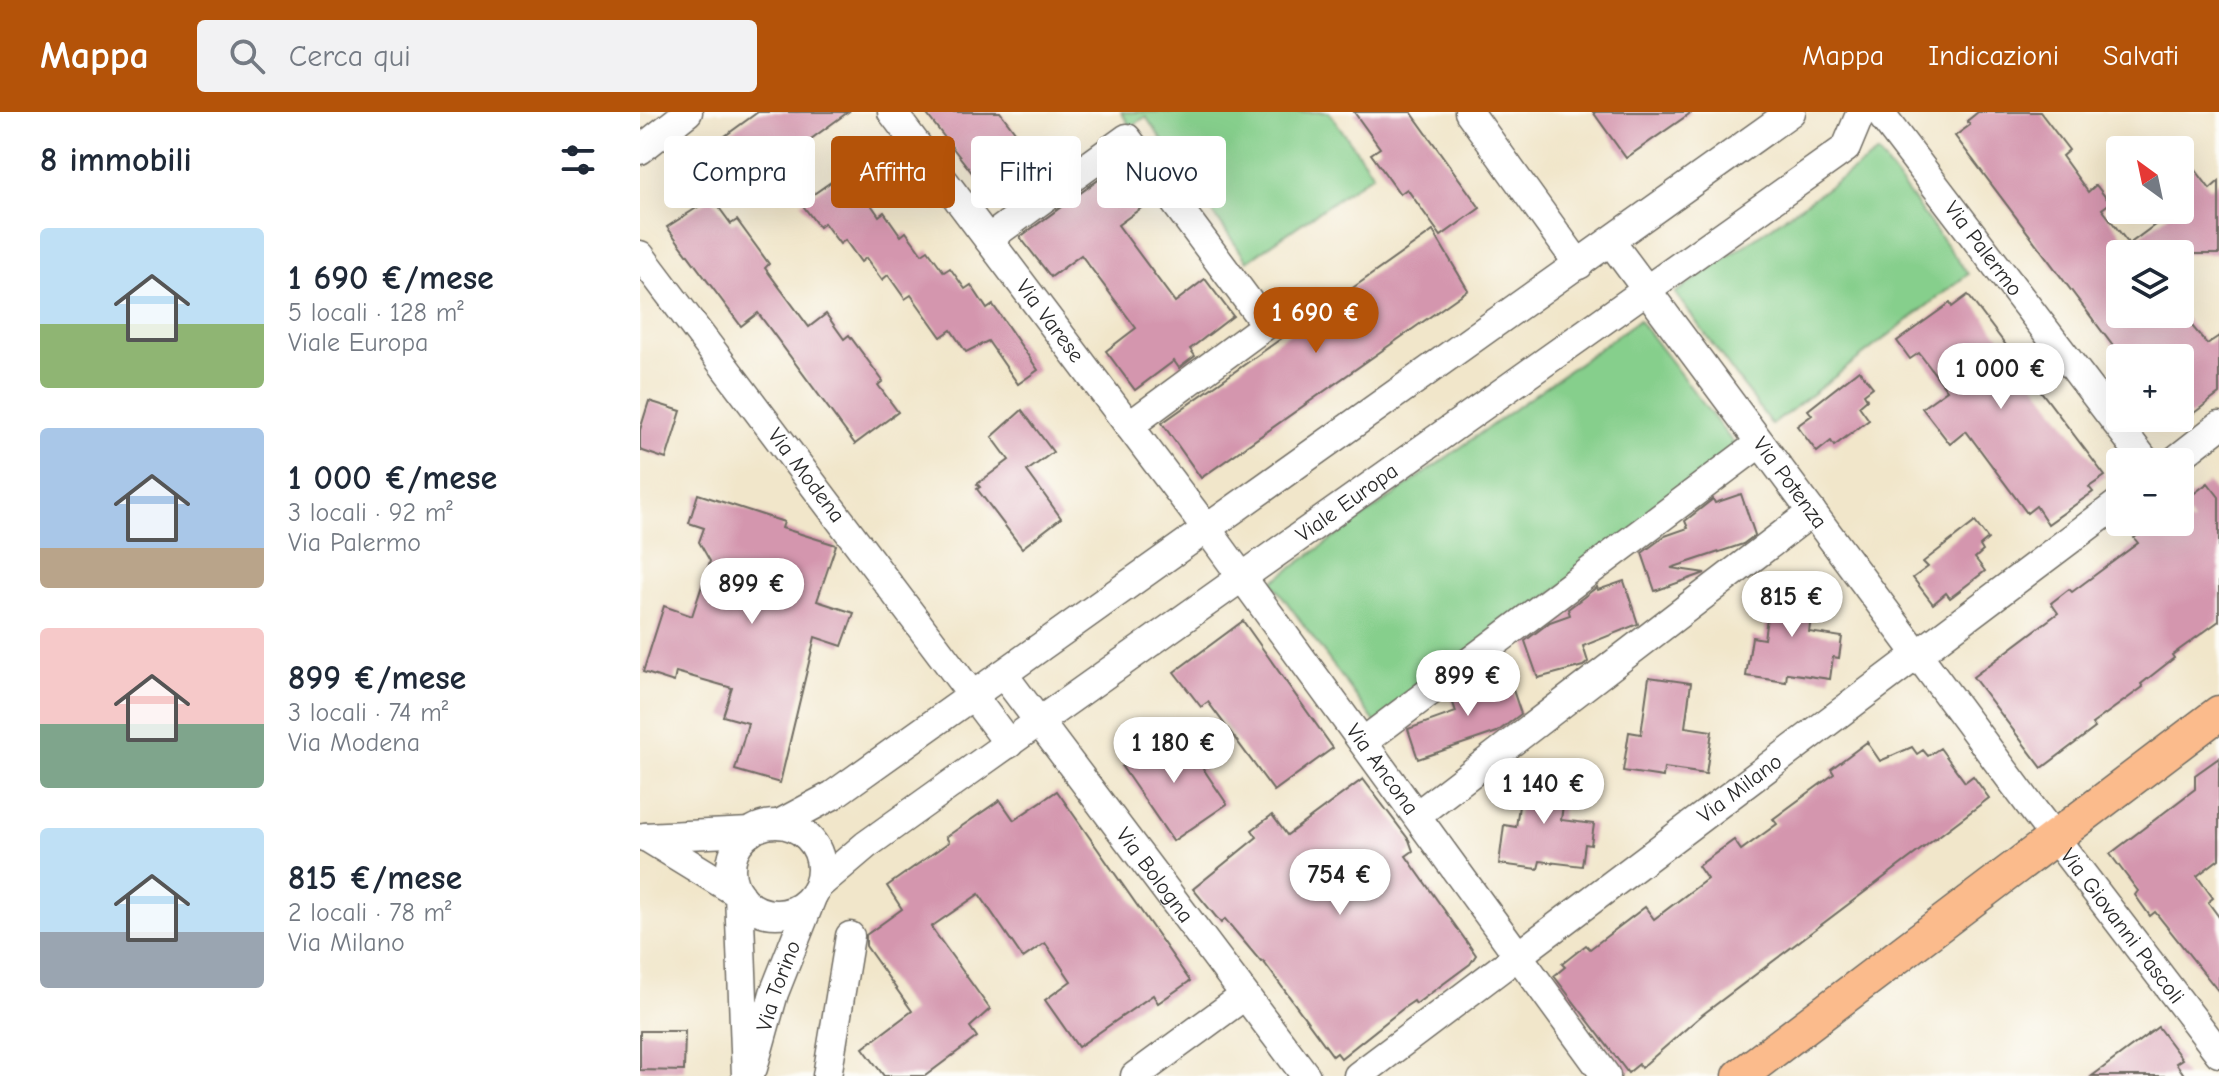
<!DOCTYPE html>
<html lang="it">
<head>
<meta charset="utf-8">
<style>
	body { margin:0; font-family:"Comic Neue",sans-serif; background:#f2f2f3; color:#1f2937; height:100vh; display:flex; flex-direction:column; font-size:30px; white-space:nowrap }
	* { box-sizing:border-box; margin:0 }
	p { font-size:26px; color:#747a83 }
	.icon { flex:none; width:44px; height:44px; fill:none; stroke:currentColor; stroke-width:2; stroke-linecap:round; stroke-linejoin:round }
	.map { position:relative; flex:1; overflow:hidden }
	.sheet { display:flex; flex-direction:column; background:#fff; width:640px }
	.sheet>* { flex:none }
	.guide { position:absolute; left:24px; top:24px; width:760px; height:72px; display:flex; gap:16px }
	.needle { width:52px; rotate:327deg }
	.controls { position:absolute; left:1466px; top:24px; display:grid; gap:16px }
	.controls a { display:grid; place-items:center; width:88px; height:88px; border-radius:8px; background:#fff; box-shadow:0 8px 32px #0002; font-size:40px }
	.price { position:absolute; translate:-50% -68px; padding:0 18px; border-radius:28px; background:#fff; color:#222; font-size:26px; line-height:52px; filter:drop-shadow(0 2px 4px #0008) }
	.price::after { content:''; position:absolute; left:50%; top:48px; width:24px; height:18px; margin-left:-12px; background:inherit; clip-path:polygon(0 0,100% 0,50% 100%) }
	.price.on { background:#b45309; color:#fff }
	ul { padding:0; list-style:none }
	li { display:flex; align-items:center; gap:24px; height:200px; padding:0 40px }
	li span { display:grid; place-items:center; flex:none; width:224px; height:160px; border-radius:8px; color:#555 }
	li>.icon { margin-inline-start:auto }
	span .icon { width:96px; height:96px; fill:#fffc; stroke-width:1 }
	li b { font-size:34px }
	h2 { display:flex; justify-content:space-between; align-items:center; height:96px; padding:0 40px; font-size:34px }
	.tag { padding:0 28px; border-radius:8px; background:#fff; box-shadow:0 8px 32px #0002; font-size:28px; line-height:72px }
	.tag.on { background:#b45309; color:#fff }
	header { display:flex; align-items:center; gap:48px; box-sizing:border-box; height:112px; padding:0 40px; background:#b45309; color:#fff }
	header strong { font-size:38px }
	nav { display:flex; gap:44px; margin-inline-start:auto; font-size:28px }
	.search { width:560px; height:72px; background:#f2f2f3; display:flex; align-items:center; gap:20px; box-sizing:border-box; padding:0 28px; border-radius:8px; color:#747a83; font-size:30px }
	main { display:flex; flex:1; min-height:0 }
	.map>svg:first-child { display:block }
	.green { fill:#86cf8c; stroke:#587d5c; stroke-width:2 }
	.building { fill:#d496ae }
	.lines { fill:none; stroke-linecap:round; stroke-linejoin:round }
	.minor-casing { stroke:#706c63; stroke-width:31 }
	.major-casing { stroke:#706c63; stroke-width:37 }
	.minor { stroke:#fff; stroke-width:28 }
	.major { stroke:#fbbb8c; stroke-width:34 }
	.labels { text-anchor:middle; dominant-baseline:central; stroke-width:8; stroke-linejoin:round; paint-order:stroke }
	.street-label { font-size:22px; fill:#2b2b2b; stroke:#fdfcf7 }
</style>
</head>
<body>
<header>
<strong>Mappa</strong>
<div class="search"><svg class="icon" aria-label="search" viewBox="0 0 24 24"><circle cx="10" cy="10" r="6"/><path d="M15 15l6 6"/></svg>Cerca qui</div>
<nav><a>Mappa</a><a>Indicazioni</a><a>Salvati</a></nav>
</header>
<main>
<section class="sheet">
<h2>8 immobili<svg class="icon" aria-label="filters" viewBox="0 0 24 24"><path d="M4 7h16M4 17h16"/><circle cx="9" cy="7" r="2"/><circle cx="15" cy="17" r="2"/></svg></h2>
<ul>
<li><span style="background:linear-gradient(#bfe0f5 60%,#8fb573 0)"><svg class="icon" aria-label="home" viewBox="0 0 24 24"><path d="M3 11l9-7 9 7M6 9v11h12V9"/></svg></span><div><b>1 690 €/mese</b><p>5 locali · 128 m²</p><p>Viale Europa</p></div></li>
<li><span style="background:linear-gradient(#a9c7e8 75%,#b9a48a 0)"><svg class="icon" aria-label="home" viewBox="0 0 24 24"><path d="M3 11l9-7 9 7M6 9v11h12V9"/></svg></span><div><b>1 000 €/mese</b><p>3 locali · 92 m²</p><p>Via Palermo</p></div></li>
<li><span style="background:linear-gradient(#f6c9c9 60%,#7fa58c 0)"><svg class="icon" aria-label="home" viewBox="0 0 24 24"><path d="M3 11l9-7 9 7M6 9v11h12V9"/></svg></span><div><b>899 €/mese</b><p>3 locali · 74 m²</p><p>Via Modena</p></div></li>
<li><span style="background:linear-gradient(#bfe0f5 65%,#9aa5b1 0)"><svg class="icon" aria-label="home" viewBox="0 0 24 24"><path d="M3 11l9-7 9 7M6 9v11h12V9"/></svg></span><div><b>815 €/mese</b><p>2 locali · 78 m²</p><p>Via Milano</p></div></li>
</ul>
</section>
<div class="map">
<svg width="1579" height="964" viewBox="0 0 1579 964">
	<rect width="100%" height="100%" fill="#fdfcf7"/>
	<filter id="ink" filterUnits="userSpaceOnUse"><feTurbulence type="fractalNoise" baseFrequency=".0125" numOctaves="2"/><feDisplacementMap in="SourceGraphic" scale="16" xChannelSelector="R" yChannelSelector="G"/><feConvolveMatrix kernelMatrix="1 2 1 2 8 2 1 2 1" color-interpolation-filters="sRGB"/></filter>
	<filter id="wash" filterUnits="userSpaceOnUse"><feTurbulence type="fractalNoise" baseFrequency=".006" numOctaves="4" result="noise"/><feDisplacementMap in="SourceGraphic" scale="32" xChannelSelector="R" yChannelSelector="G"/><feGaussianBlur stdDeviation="1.8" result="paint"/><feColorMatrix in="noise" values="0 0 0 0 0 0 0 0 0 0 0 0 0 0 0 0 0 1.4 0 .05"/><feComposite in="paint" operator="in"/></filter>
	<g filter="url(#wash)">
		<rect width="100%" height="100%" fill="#f1e6ca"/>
		<g class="green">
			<polygon points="481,0 689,0 733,62 607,149 506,5 490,14"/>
			<polygon points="1238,41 1328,162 1132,313 1035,181"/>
			<polygon points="999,208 1100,340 737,613 632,470"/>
		</g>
		<g id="blocks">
			<g class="building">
				<polygon points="118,0 208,0 116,67 85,24"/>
				<polygon points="285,0 360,0 403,57 375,77 380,83 360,97"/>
				<polygon points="714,0 771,0 840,96 801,124 767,77 760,82 731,42 740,36"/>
				<polygon points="953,0 1052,0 986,46"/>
				<polygon points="1338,0 1400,0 1429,38 1422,44 1448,80 1456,73 1470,91 1462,97 1489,132 1535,98 1540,98 1540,37 1570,77 1579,69 1579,142 1480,142 1480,202 1542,202 1567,232 1579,224 1579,282 1550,304 1540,292 1540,246 1482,246 1315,24 1330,13 1327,9"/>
				<polygon points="479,53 508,91 478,113 535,190 565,167 593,204 550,237 555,244 539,256 534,249 495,278 466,239 496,216 441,143 411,165 380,125"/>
				<polygon points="201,63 216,85 223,81 239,104 244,100 261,124 266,120 282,142 288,138 304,160 310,156 325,177 331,173 347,197 353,193 398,258 378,272 348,229 326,240 311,218 301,225 271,183 265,187 248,163 242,168 226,146 221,150 205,128 200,132 184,111 179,115 161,91"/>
				<polygon points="72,86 91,112 97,108 129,152 125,156 169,215 186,202 204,227 209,223 243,269 238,273 258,300 215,332 118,201 101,214 27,115"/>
				<polygon points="793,119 828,178 561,366 522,311"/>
				<polygon points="1328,183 1465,364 1449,375 1453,380 1408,412 1396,394 1387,401 1326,319 1310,332 1282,296 1307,278 1279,241 1270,247 1257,229 1310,191 1312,195"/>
				<polygon points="1219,258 1233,275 1224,282 1227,287 1219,294 1229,308 1194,334 1191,329 1177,340 1157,314 1172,303 1168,298"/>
				<polygon points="9,289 41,299 26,347 0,338 0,318"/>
				<polygon points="382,298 413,340 387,359 421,406 382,436 337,377 340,375 337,372 369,348 352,325"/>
				<polygon points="1568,371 1579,385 1579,509 1532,543 1534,546 1501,572 1503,575 1452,612 1455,616 1402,656 1333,565 1418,501 1411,491 1429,477 1432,480 1498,431 1494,426 1515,410 1553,410 1540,392"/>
				<polygon points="58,382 144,410 142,416 196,433 177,489 214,501 202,534 175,525 140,671 95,658 108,611 83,604 92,576 36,560 34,570 3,560 24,494 52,504 70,449 59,430 64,416 49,411"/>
				<polygon points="1101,382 1115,423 1103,432 1031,456 1065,461 1015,479 1002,441 1025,424 1048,416 1045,409 1073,387 1075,391"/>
				<polygon points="1335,410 1348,427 1340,434 1343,439 1335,446 1345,459 1310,486 1306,481 1293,492 1273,466 1288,455 1283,450"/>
				<polygon points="984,469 998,512 943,534 948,550 943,554 898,566 885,529 910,510 930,503 928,497 957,475 958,478"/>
				<polygon points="1132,470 1175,476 1169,520 1202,525 1199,546 1193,545 1190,567 1147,561 1146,570 1106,564 1112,525 1124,527"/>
				<polygon points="603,509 693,636 634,679 568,590 561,595 534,560"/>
				<polygon points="1009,565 1051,571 1045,615 1072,619 1066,662 1024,656 1023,665 983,659 989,620 1001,622"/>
				<polygon points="869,566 881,602 857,620 778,647 768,617 816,600 811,585 821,577"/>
				<polygon points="537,618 587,692 533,729 482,655 515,626 519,631"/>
				<polygon points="1227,630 1240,649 1272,635 1277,642 1283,638 1288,644 1300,636 1325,670 1333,664 1349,686 1062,903 1001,956 999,952 988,961 914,864 925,855 922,852 946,833 950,837 1005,795 1014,807 1067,767 1058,754 1094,728 1101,738 1137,712 1133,707 1194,662 1191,657"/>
				<polygon points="1579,646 1579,747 1557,764 1573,786 1568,790 1579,805 1579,880 1515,800 1510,804 1495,783 1498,779 1470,742 1555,677 1555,663"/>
				<polygon points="884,658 927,664 921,708 954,712 951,733 945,732 942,754 900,749 898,757 859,752 864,713 876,715"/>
				<polygon points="723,667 769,728 773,739 766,744 836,843 830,852 776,892 774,889 765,895 701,946 697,941 693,944 623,849 621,850 585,807 581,811 553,777 617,725 612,718 632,703 647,723"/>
				<polygon points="417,679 550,869 518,891 513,883 438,935 405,888 431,869 405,831 383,846 339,782 291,815 350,897 330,915 337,925 285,964 244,964 223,936 272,899 226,834 226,823 262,797 247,774 309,730 306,725 360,688 374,708"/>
				<polygon points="1518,915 1542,947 1536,951 1545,964 1452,964"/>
				<polygon points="0,919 45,919 44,959 0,958"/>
			</g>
		</g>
	</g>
	<g filter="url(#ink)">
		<use href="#blocks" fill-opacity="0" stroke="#706c63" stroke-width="2"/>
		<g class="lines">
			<defs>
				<g id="minor">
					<path id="s1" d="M 252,0 L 567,417 L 966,964"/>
					<polyline points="829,0 939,153"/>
					<path id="s2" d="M 1239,0 L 1506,350"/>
					<polyline points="0,38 48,0"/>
					<polyline points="348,127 487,26 626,213 489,314"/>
					<path id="s3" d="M 971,130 L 1395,700 L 1579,941"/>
					<path id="s4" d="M 0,143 L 369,632"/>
					<polyline points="1533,350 1579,314"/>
					<path id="s5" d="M 363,562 L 666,964"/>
					<polyline points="723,630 1120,331"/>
					<polyline points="777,703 1172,400"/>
					<polyline points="139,712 193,683 1151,0"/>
					<circle cx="136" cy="757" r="45"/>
					<polyline points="4,725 111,720"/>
					<polyline points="6,725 99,782 106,964"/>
					<path id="s6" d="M 179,773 L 226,733 L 335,655 L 1206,36 L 1221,0"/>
					<path id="s7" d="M 113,956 L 134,881 L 172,785"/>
					<polyline points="187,964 210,824"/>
					<polyline points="495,964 604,884"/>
					<path id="s8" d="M 718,964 L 1480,390"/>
				</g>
				<polyline id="major" points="1100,964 1579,601"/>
			</defs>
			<use href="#minor" class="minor-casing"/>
			<use href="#major" class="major-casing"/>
			<use href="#minor" class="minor"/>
			<use href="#major" class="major"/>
		</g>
	</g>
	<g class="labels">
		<g class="street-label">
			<text stroke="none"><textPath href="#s2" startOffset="172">Via Palermo</textPath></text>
			<text stroke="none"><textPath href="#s1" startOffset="262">Via Varese</textPath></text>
			<text stroke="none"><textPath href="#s4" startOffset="276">Via Modena</textPath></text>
			<text stroke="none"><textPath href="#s3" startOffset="300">Via Potenza</textPath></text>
			<text stroke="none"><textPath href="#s6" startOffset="652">Viale Europa</textPath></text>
			<text stroke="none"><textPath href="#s1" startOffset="820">Via Ancona</textPath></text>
			<text stroke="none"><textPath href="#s8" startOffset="478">Via Milano</textPath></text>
			<text stroke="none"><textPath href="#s5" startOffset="252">Via Bologna</textPath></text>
			<text stroke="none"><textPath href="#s3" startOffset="854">Via Giovanni Pascoli</textPath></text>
			<text stroke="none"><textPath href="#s7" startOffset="86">Via Torino</textPath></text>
		</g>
	</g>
</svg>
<div class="controls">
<a><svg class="needle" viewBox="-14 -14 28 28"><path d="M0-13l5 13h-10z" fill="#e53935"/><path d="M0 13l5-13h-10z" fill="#747a83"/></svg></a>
<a><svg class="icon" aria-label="layers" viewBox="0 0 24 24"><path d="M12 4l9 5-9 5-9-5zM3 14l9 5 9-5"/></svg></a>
<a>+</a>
<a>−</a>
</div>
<b class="price on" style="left:676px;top:243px">1 690 €</b>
<b class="price" style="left:1361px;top:299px">1 000 €</b>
<b class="price" style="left:112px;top:514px">899 €</b>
<b class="price" style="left:1152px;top:527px">815 €</b>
<b class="price" style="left:828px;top:606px">899 €</b>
<b class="price" style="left:534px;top:673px">1 180 €</b>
<b class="price" style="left:904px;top:714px">1 140 €</b>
<b class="price" style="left:700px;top:805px">754 €</b>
<div class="guide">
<a class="tag">Compra</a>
<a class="tag on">Affitta</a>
<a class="tag">Filtri</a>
<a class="tag">Nuovo</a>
</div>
</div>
</main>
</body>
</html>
